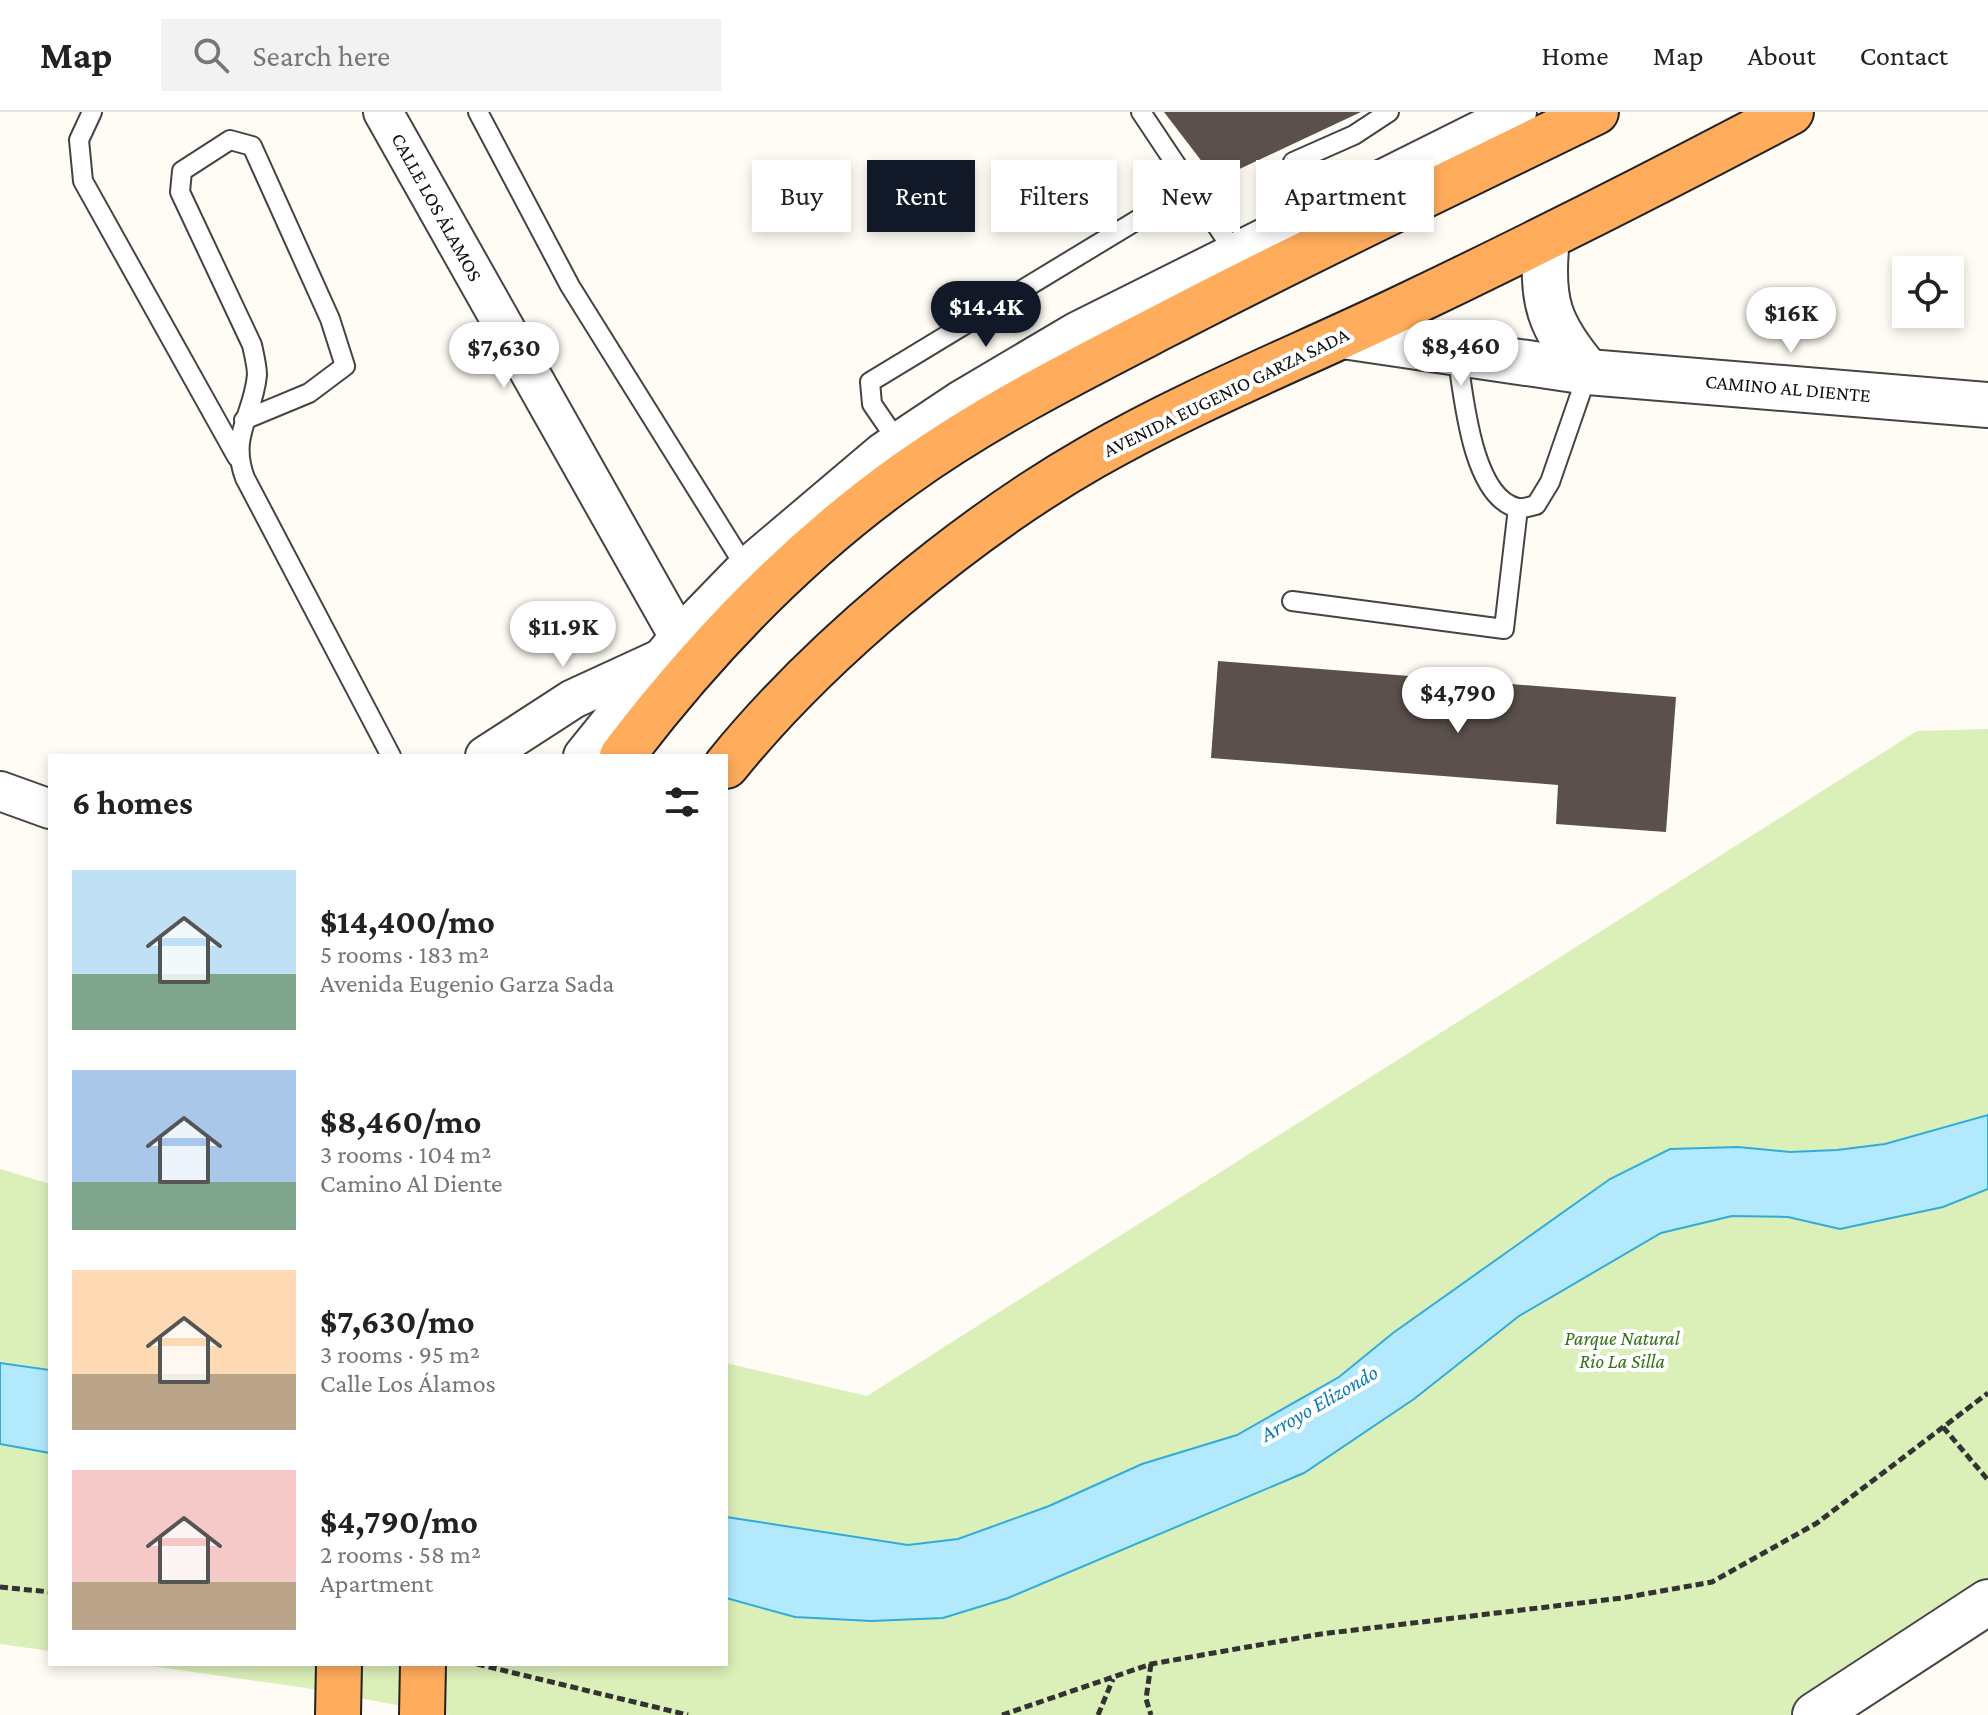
<!DOCTYPE html>
<html lang="en">
<head>
<meta charset="utf-8">
<style>
	body { margin:0; font-family:"Crimson Pro",serif; background:#f2f2f2; color:#222; height:100vh; display:flex; flex-direction:column; font-size:30px; white-space:nowrap }
	* { box-sizing:border-box; margin:0 }
	p { font-size:26px; color:#767676 }
	.icon { flex:none; width:44px; height:44px; fill:none; stroke:currentColor; stroke-width:2; stroke-linecap:round; stroke-linejoin:round }
	.map { position:relative; flex:1; overflow:hidden }
	.details { position:absolute; left:48px; top:642px; width:680px; height:912px; display:flex; flex-direction:column; background:#fff; border-radius:0px; box-shadow:0 4px 12px #0003 }
	.details>* { flex:none }
	.top-card { position:absolute; left:752px; top:48px; width:760px; height:72px; display:flex; gap:16px }
	.fabs { position:absolute; left:1892px; top:144px; display:grid; gap:16px }
	.fabs a { display:grid; place-items:center; width:72px; height:72px; border-radius:0px; background:#fff; box-shadow:0 4px 12px #0003; font-size:40px }
	.price { position:absolute; translate:-50% -68px; padding:0 18px; border-radius:28px; background:#fff; color:#222; font-size:26px; line-height:52px; filter:drop-shadow(0 2px 4px #0008) }
	.price::after { content:''; position:absolute; left:50%; top:48px; width:24px; height:18px; margin-left:-12px; background:inherit; clip-path:polygon(0 0,100% 0,50% 100%) }
	.price.current { background:#111827; color:#fff }
	ul { padding:0; list-style:none }
	li { display:flex; align-items:center; gap:24px; height:200px; padding:0 24px }
	li span { display:grid; place-items:center; flex:none; width:224px; height:160px; border-radius:0px; color:#555 }
	li>.icon { margin-inline-start:auto }
	span .icon { width:96px; height:96px; fill:#fffc; stroke-width:1 }
	li b { font-size:34px }
	h2 { display:flex; justify-content:space-between; align-items:center; height:96px; padding:0 24px; font-size:34px }
	.tag { padding:0 28px; border-radius:0px; background:#fff; box-shadow:0 4px 12px #0003; font-size:28px; line-height:72px }
	.tag.current { background:#111827; color:#fff }
	header { display:flex; align-items:center; gap:48px; box-sizing:border-box; height:112px; padding:0 40px; background:#fff; border-bottom:2px solid #e0e0e0 }
	header strong { font-size:38px }
	nav { display:flex; gap:44px; margin-inline-start:auto; font-size:28px }
	.search { width:560px; height:72px; background:#f2f2f2; display:flex; align-items:center; gap:20px; box-sizing:border-box; padding:0 28px; border-radius:0px; color:#767676; font-size:30px }
	.map>svg:first-child { display:block }
	.green { fill:#dbefb9 }
	.water { fill:#b3e9fd; stroke:#31abdc; stroke-width:2 }
	.building { fill:#5b504c }
	.lines { fill:none; stroke-linecap:round; stroke-linejoin:round }
	.service-casing { stroke:#444; stroke-width:22 }
	.minor-casing { stroke:#444; stroke-width:42 }
	.tertiary-casing { stroke:#444; stroke-width:48 }
	.trunk-casing { stroke:#222; stroke-width:48 }
	.path { stroke:#333; stroke-width:5; stroke-dasharray:8 4; stroke-linecap:butt }
	.service { stroke:#fff; stroke-width:18 }
	.minor { stroke:#fff; stroke-width:38 }
	.tertiary { stroke:#fff; stroke-width:44 }
	.trunk { stroke:#ffac5c; stroke-width:44 }
	.labels { text-anchor:middle; dominant-baseline:central; stroke-width:8; stroke-linejoin:round; paint-order:stroke }
	.street-label { font-size:20px; fill:#111; stroke:#fff }
	.park-label { font-size:20px; font-style:italic; fill:#347218; stroke:#fff }
	.water-label { font-size:22px; font-style:italic; fill:#0a7cb3; stroke:#fff }
</style>
</head>
<body>
<header>
<strong>Map</strong>
<div class="search"><svg class="icon" aria-label="search" viewBox="0 0 24 24"><circle cx="10" cy="10" r="6"/><path d="M15 15l6 6"/></svg>Search here</div>
<nav><a>Home</a><a>Map</a><a>About</a><a>Contact</a></nav>
</header>
<div class="map">
<svg width="1988" height="1603" viewBox="0 0 1988 1603">
	<rect width="100%" height="100%" fill="#fffcf5"/>
	<g class="green">
		<polygon points="1988,617 1988,1490 1815,1603 450,1603 306,1576 137,1552 726,1552 726,1251 867,1284 1917,619"/>
		<polygon points="0,1057 50,1072 50,1539 0,1532"/>
	</g>
	<g class="water">
		<polygon points="1988,1003 1988,1077 1943,1095 1840,1117 1788,1105 1732,1104 1661,1121 1519,1204 1414,1287 1304,1361 1008,1486 943,1506 871,1509 795,1505 726,1486 726,1405 908,1433 958,1427 1049,1394 1142,1352 1237,1323 1339,1265 1393,1221 1610,1067 1670,1037 1738,1035 1790,1040 1837,1038 1885,1032"/>
		<polygon points="0,1251 50,1258 50,1341 0,1332"/>
	</g>
	<g class="building">
		<polygon points="1164,0 1361,0 1216,68"/>
		<polygon points="1218,549 1676,585 1666,720 1556,712 1558,673 1211,646"/>
	</g>
	<g class="lines">
		<defs>
			<g id="service">
				<polyline points="92,0 79,28 83,69 237,345"/>
				<polyline points="478,0 570,174 746,456"/>
				<polyline points="1141,0 1235,141"/>
				<polyline points="1293,50 1354,23 1389,0"/>
				<path d="M 1457,241 C 1463,279 1471,386 1518,396 C 1523,397 1531,394 1536,393 L 1550,370 L 1588,260"/>
				<path d="M 244,308 L 309,281 L 345,254 L 330,207 L 252,34 L 230,28 L 182,59 L 180,80 L 252,233 C 254,242 257,254 257,263 C 253,305 229,323 245,366 L 391,644"/>
				<polyline points="898,330 872,292 870,270 1172,87 1186,70"/>
				<polyline points="1292,489 1504,517 1518,396"/>
			</g>
			<g id="minor">
				<polyline points="383,0 679,525"/>
				<polyline points="485,644 573,587 660,547"/>
				<polyline points="583,644 679,525 746,456 883,340 961,288 1076,220 1517,0"/>
				<polyline points="0,679 50,697"/>
			</g>
			<g id="tertiary">
				<path d="M 1547,127 C 1540,189 1549,214 1588,260"/>
				<polyline points="1343,224 1588,260 1988,293"/>
				<polyline points="1815,1603 1988,1490"/>
			</g>
			<g id="trunk">
				<path d="M 622,644 C 702,539 796,440 904,363 C 986,304 1078,258 1167,212 C 1309,138 1453,70 1596,0"/>
				<path d="M 726,654 C 817,541 966,417 1092,345 C 1193,287 1302,244 1406,194 C 1536,132 1664,67 1791,0"/>
				<polyline points="338,1603 339,1552"/>
				<polyline points="422,1603 423,1552"/>
			</g>
		</defs>
		<use href="#service" class="service-casing"/>
		<use href="#minor" class="minor-casing"/>
		<use href="#tertiary" class="tertiary-casing"/>
		<use href="#trunk" class="trunk-casing"/>
		<g class="path">
			<polyline points="1943,1315 1988,1368"/>
			<polyline points="0,1475 50,1480"/>
			<polyline points="477,1552 688,1603"/>
			<polyline points="1151,1552 1146,1587 1151,1603"/>
			<polyline points="1002,1603 1151,1552 1321,1522 1622,1486 1712,1470 1817,1411 1988,1281"/>
			<polyline points="1098,1603 1113,1567"/>
		</g>
		<use href="#service" class="service"/>
		<use href="#minor" class="minor"/>
		<use href="#tertiary" class="tertiary"/>
		<use href="#trunk" class="trunk"/>
	</g>
	<g class="labels">
		<g class="street-label">
			<text transform="translate(437 95) rotate(61)">CALLE LOS ÁLAMOS</text>
			<text transform="translate(1788 276) rotate(5)">CAMINO AL DIENTE</text>
			<text transform="translate(1226 280) rotate(-26)">AVENIDA EUGENIO GARZA SADA</text>
		</g>
		<g class="park-label">
			<text x="1622" y="1226">Parque Natural<tspan x="1622" dy="23">Rio La Silla</tspan></text>
		</g>
		<g class="water-label">
			<text transform="translate(1319 1291) rotate(-30)">Arroyo Elizondo</text>
		</g>
	</g>
</svg>
<div class="fabs">
<a><svg class="icon" aria-label="locate" viewBox="0 0 24 24"><circle cx="12" cy="12" r="6"/><path d="M12 2v4M12 18v4M2 12h4M18 12h4"/></svg></a>
</div>
<b class="price current" style="left:986px;top:237px">$14.4K</b>
<b class="price" style="left:1791px;top:243px">$16K</b>
<b class="price" style="left:1461px;top:276px">$8,460</b>
<b class="price" style="left:504px;top:278px">$7,630</b>
<b class="price" style="left:563px;top:557px">$11.9K</b>
<b class="price" style="left:1458px;top:623px">$4,790</b>
<div class="top-card">
<a class="tag">Buy</a>
<a class="tag current">Rent</a>
<a class="tag">Filters</a>
<a class="tag">New</a>
<a class="tag">Apartment</a>
</div>
<section class="details">
<h2>6 homes<svg class="icon" aria-label="filters" viewBox="0 0 24 24"><path d="M4 7h16M4 17h16"/><circle cx="9" cy="7" r="2"/><circle cx="15" cy="17" r="2"/></svg></h2>
<ul>
<li><span style="background:linear-gradient(#bfe0f5 65%,#7fa58c 0)"><svg class="icon" aria-label="home" viewBox="0 0 24 24"><path d="M3 11l9-7 9 7M6 9v11h12V9"/></svg></span><div><b>$14,400/mo</b><p>5 rooms · 183 m²</p><p>Avenida Eugenio Garza Sada</p></div></li>
<li><span style="background:linear-gradient(#a9c7e8 70%,#7fa58c 0)"><svg class="icon" aria-label="home" viewBox="0 0 24 24"><path d="M3 11l9-7 9 7M6 9v11h12V9"/></svg></span><div><b>$8,460/mo</b><p>3 rooms · 104 m²</p><p>Camino Al Diente</p></div></li>
<li><span style="background:linear-gradient(#ffd9b3 65%,#b9a48a 0)"><svg class="icon" aria-label="home" viewBox="0 0 24 24"><path d="M3 11l9-7 9 7M6 9v11h12V9"/></svg></span><div><b>$7,630/mo</b><p>3 rooms · 95 m²</p><p>Calle Los Álamos</p></div></li>
<li><span style="background:linear-gradient(#f6c9c9 70%,#b9a48a 0)"><svg class="icon" aria-label="home" viewBox="0 0 24 24"><path d="M3 11l9-7 9 7M6 9v11h12V9"/></svg></span><div><b>$4,790/mo</b><p>2 rooms · 58 m²</p><p>Apartment</p></div></li>
</ul>
</section>
</div>
</body>
</html>
